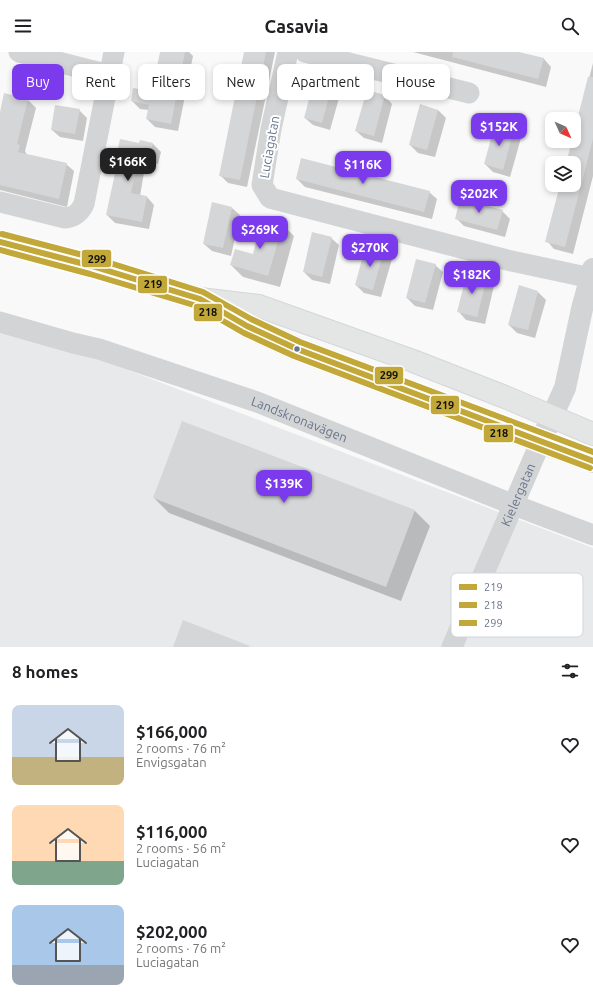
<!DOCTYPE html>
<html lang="en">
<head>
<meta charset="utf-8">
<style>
	body { margin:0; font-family:Ubuntu,sans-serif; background:#f2f2f2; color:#202124; height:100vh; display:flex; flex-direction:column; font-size:15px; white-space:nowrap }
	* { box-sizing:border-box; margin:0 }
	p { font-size:13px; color:#757577 }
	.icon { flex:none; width:22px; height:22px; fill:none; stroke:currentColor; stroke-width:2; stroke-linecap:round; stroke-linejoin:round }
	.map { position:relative; height:595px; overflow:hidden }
	.panel { display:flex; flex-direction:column; background:#fff; flex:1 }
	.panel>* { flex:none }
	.guide { position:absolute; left:12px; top:12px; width:569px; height:36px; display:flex; gap:8px }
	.needle { width:26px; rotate:135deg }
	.tools { position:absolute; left:545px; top:60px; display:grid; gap:8px }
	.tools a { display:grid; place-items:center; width:36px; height:36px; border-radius:8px; background:#fff; box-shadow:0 2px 6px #0003; font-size:20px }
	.price { position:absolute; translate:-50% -34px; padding:0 9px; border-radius:8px; background:#7c3aed; color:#fff; font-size:13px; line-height:26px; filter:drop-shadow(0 1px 2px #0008) }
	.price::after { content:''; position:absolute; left:50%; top:24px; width:12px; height:9px; margin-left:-6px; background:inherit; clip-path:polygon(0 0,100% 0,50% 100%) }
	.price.on { background:#222; color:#fff }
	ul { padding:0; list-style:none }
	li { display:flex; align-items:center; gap:12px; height:100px; padding:0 12px }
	li span { display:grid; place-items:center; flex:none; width:112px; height:80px; border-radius:8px; color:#555 }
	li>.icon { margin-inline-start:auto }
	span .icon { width:48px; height:48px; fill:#fffc; stroke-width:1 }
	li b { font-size:17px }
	h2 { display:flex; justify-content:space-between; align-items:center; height:48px; padding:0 12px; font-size:17px }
	.tag { padding:0 14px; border-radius:8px; background:#fff; box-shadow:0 2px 6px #0003; font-size:14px; line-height:36px }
	.tag.on { background:#7c3aed; color:#fff }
	header { display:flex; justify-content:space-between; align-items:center; height:52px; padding:0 12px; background:#fff; font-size:18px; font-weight:600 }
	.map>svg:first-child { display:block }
	.built { fill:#e8e9ea }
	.shadow { fill:#0003 }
	.building { fill:#d5d6d7 }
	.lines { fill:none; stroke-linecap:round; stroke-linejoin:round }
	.secondary-casing { stroke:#d4d6d8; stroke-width:24 }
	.minor { stroke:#d3d4d5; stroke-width:21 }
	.tertiary { stroke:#d3d4d5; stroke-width:22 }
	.secondary { stroke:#e4e5e5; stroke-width:22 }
	.bus-1-casing { stroke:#fff; stroke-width:9 }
	.bus-2-casing { stroke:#fff; stroke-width:9 }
	.bus-3-casing { stroke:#fff; stroke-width:9 }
	.bus-1 { stroke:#c2a838; stroke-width:6 }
	.bus-2 { stroke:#c2a838; stroke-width:6 }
	.bus-3 { stroke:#c2a838; stroke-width:6 }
	.bus-dot { fill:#67768b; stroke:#fff; stroke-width:1.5 }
	.labels { text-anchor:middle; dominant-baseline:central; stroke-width:4; stroke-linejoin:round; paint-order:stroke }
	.street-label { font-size:13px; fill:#67768b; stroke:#fff }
	.key { fill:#fff; stroke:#d1d6dc; stroke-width:1 }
	.key-label { font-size:11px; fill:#67768b }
	.line-badge { stroke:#fff; stroke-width:1.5 }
	.pale-badge-label { font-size:11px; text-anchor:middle; font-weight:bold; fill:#111 }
</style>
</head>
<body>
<header><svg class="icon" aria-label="menu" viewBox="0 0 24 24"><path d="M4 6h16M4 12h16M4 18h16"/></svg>Casavia<svg class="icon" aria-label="search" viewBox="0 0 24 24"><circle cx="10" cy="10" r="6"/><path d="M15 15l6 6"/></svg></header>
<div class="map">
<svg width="593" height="595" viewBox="0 0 593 595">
	<rect width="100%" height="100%" fill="#f9f9f9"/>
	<polygon class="built" points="0,269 593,496 593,595 0,595"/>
	<g class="shadow">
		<polygon points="161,0 189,0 193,4 178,79 155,75 147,67 149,58 140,57 132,49 153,40"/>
		<polygon points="245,0 275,0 247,135 228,131 220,123"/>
		<polygon points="413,0 515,0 544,7 551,15 546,35"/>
		<polygon points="593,11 593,124 573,202 554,197 547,189 561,133 574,133 574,111 567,111 573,89 574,89 574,84"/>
		<polygon points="316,26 333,31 341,39 330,78 313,73 305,66"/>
		<polygon points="385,44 392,52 382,91 364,86 356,79"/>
		<polygon points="28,48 36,56 25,99 27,103 66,112 74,119 67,155 0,138 0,85"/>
		<polygon points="421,54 438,58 446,66 435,105 418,101 410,93"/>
		<polygon points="79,58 87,66 83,89 60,85 52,78"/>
		<polygon points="513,78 521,86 510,125 493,120 485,112"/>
		<polygon points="140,92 153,92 161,100 158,112 146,109 140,144 147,145 154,153 149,177 115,171 107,163"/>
		<polygon points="297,127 429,140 437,147 432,167 305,135"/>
		<polygon points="232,156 240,163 231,204 212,199 204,192"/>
		<polygon points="502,159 510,167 505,185 464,174 456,166"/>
		<polygon points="282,172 294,184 280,235 243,225 231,213 254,203"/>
		<polygon points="331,186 339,193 330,232 312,228 304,220"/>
		<polygon points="384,199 392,207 381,245 364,241 356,233"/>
		<polygon points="435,213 443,220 433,258 415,254 407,246"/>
		<polygon points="487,227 494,234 485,272 466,268 459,260"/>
		<polygon points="538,240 546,248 535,286 517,281 509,273"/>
		<polygon points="154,446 415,459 430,474 401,549 169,461"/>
	</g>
	<g class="building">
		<polygon points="160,0 185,0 171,72 146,67 149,53 131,49 133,36 152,39"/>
		<polygon points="244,0 266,0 240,128 219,124"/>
		<polygon points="453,0 519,0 544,6 538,27 452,5"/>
		<polygon points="315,25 333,30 322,71 304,66"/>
		<polygon points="588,25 593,25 593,87 565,195 545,190 560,133 574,133 574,111 566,111 572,89 574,89 574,80"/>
		<polygon points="367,38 385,43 374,84 355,79"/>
		<polygon points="4,41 28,47 17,92 20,93 18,100 67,111 59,147 0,133 0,60"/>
		<polygon points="420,52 438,58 427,98 409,93"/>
		<polygon points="55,53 80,57 75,82 51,78"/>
		<polygon points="495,72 514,77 503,118 484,112"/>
		<polygon points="120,87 139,91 140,88 153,91 150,104 139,102 131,141 147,144 142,170 106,163 117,112 115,111"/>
		<polygon points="301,106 430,139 424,160 296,127"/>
		<polygon points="460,147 503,158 497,178 455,167"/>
		<polygon points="212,150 232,155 223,196 203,192"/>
		<polygon points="262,166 283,172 268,224 230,213 235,197 253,202"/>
		<polygon points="312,180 332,185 322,225 303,220"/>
		<polygon points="366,193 384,198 373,238 355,233"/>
		<polygon points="416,207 436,212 425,251 406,246"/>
		<polygon points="467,221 487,226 477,265 457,260"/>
		<polygon points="519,233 538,239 528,278 508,273"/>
		<polygon points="182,369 415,458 386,535 153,446"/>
		<polygon points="183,568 250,594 249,595 173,595"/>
	</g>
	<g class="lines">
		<defs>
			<g id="secondary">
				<polyline points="0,190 92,214 200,247 259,254 413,309 505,345 593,382"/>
				<polyline points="208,251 247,274 297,297 593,409"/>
			</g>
		</defs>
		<use href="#secondary" class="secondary-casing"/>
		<g class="minor">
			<polyline points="19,0 109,23"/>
			<polyline points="288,0 271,77 262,133 270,146 507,208 591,226"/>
			<polyline points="305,0 469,41"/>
			<path d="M 0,150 L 65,166 C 75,165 80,160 84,152 L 114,0"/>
			<path id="s1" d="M 0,270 L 73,291 L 99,297 L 257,350 L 514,453 L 593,483"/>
			<path id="s2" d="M 452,595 L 541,389"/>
		</g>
		<polyline class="tertiary" points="541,389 565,336 582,257 593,217"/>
		<use href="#secondary" class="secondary"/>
		<defs>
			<polyline id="bus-1" points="0,190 92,214 200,247 247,274 297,297 593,409"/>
			<polyline id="bus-2" points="0,198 90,222 197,254 244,281 294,304 590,416"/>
			<polyline id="bus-3" points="2,182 94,206 203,240 251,267 300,290 593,400"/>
		</defs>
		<use href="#bus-1" class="bus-1-casing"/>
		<use href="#bus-2" class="bus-2-casing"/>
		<use href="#bus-3" class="bus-3-casing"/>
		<use href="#bus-1" class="bus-1"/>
		<use href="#bus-2" class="bus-2"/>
		<use href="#bus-3" class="bus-3"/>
	</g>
	<circle class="bus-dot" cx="297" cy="297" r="3.5"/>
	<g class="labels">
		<g class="street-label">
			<text transform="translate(269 95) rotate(-80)">Luciagatan</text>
			<text stroke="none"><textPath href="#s1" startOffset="315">Landskronavägen</textPath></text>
			<text stroke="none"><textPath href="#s2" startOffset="166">Kielergatan</textPath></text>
		</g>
	</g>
	<rect x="451" y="521" width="132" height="64" rx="6" class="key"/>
	<rect x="459" y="532" width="18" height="6" fill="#c2a838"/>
	<rect x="459" y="550" width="18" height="6" fill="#c2a838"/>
	<rect x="459" y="568" width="18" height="6" fill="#c2a838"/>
	<g class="key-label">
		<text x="484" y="539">219</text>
		<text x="484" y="557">218</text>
		<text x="484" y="575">299</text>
	</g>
	<g class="line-badge">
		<rect x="81" y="197" width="31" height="19" rx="4" fill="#c2a838"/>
		<rect x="137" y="223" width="31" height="19" rx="4" fill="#c2a838"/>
		<rect x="193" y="251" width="30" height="19" rx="4" fill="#c2a838"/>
		<rect x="374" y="314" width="30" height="19" rx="4" fill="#c2a838"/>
		<rect x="430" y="343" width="30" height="20" rx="4" fill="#c2a838"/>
		<rect x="483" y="372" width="31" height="19" rx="4" fill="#c2a838"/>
	</g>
	<g class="pale-badge-label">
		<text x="97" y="211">299</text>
		<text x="153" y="236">219</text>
		<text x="208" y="264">218</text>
		<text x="389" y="327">299</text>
		<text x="445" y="357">219</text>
		<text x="499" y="385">218</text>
	</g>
</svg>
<div class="tools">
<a><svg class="needle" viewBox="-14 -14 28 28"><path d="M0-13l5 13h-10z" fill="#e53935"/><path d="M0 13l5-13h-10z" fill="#757577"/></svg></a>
<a><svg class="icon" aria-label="layers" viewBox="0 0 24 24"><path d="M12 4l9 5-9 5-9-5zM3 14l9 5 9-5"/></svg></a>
</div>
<b class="price" style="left:499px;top:95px">$152K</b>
<b class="price on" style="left:128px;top:130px">$166K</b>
<b class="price" style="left:363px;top:133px">$116K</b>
<b class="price" style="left:479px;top:162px">$202K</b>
<b class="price" style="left:260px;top:198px">$269K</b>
<b class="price" style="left:370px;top:216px">$270K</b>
<b class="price" style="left:472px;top:243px">$182K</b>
<b class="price" style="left:284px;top:452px">$139K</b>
<div class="guide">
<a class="tag on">Buy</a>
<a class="tag">Rent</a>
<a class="tag">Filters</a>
<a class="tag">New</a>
<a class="tag">Apartment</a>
<a class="tag">House</a>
</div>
</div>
<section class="panel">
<h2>8 homes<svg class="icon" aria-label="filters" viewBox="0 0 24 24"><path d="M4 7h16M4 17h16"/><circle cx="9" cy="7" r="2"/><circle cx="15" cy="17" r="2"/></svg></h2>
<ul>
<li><span style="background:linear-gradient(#c9d6e8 65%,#c2b280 0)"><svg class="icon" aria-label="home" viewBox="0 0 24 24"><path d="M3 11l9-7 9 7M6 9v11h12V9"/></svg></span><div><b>$166,000</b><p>2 rooms · 76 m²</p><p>Envigsgatan</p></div><svg class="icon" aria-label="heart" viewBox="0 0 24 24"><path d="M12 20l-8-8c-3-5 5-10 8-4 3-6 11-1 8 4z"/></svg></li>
<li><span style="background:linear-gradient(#ffd9b3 70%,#7fa58c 0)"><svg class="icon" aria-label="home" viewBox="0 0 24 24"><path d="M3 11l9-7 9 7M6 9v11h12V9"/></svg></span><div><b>$116,000</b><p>2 rooms · 56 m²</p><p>Luciagatan</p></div><svg class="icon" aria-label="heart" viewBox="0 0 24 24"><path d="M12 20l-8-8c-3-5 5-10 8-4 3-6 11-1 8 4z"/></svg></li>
<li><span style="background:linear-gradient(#a9c7e8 75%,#9aa5b1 0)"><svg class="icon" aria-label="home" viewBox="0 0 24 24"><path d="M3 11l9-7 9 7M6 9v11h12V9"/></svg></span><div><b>$202,000</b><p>2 rooms · 76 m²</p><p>Luciagatan</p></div><svg class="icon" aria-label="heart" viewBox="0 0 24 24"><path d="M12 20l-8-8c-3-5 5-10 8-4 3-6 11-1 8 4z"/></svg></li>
</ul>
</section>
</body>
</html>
